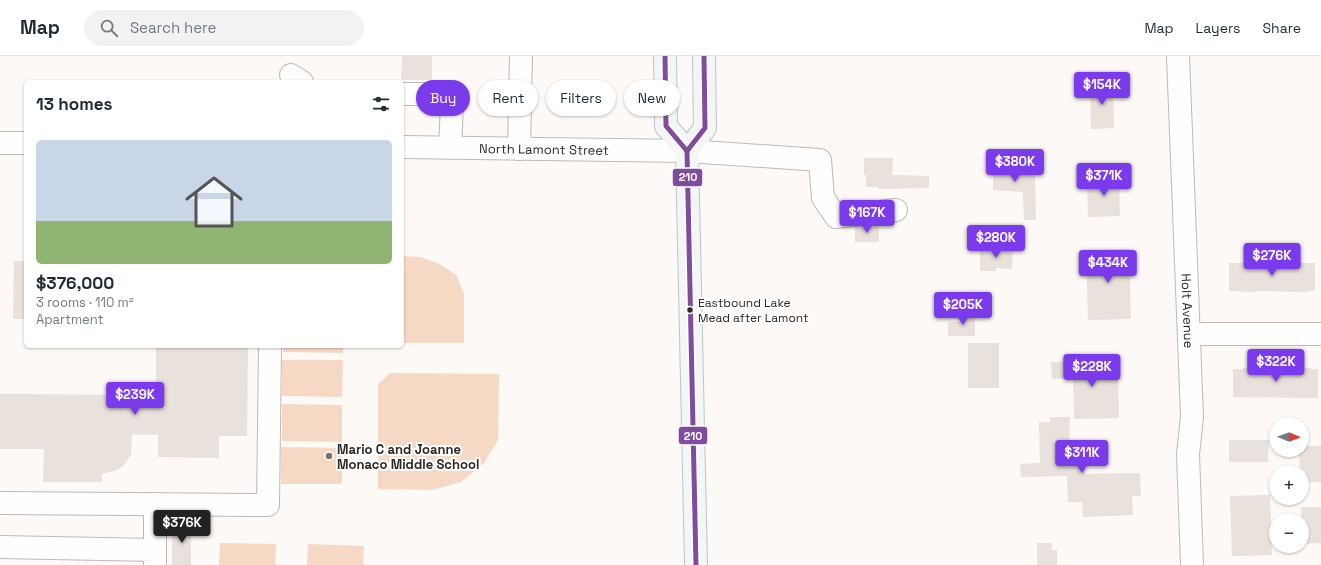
<!DOCTYPE html>
<html lang="en">
<head>
<meta charset="utf-8">
<style>
	body { margin:0; font-family:"Space Grotesk",sans-serif; background:#f2f2f3; color:#1f2937; height:100vh; display:flex; flex-direction:column; font-size:15px; white-space:nowrap }
	* { box-sizing:border-box; margin:0 }
	p { font-size:13px; color:#747a83 }
	.icon { flex:none; width:22px; height:22px; fill:none; stroke:currentColor; stroke-width:2; stroke-linecap:round; stroke-linejoin:round }
	.map { position:relative; flex:1; overflow:hidden }
	.panel { position:absolute; left:24px; top:24px; width:380px; height:268px; display:flex; flex-direction:column; background:#fff; border-radius:6px; box-shadow:0 1px 3px #0004 }
	.panel>* { flex:none }
	.banner { position:absolute; left:416px; top:24px; width:380px; height:36px; display:flex; gap:8px }
	.needle { width:26px; rotate:91deg }
	.controls { position:absolute; left:1269px; top:361px; display:grid; gap:8px }
	.controls a { display:grid; place-items:center; width:40px; height:40px; border-radius:50%; background:#fff; box-shadow:0 1px 3px #0004; font-size:20px }
	.price { position:absolute; translate:-50% -34px; padding:0 9px; border-radius:4px; background:#7c3aed; color:#fff; font-size:13px; line-height:26px; filter:drop-shadow(0 1px 2px #0008) }
	.price::after { content:''; position:absolute; left:50%; top:24px; width:12px; height:9px; margin-left:-6px; background:inherit; clip-path:polygon(0 0,100% 0,50% 100%) }
	.price.active { background:#222; color:#fff }
	ul { padding:0; list-style:none }
	li { display:grid; align-content:center; gap:8px; height:212px; padding:0 12px }
	li+li { border-top:1px solid #e0e1e3 }
	li span { display:grid; place-items:center; height:124px; border-radius:6px; color:#555 }
	li>.icon { margin-inline-start:auto }
	span .icon { width:72px; height:72px; fill:#fffc; stroke-width:1 }
	li b { font-size:17px }
	h2 { display:flex; justify-content:space-between; align-items:center; height:48px; padding:0 12px; font-size:17px }
	.chip { padding:0 14px; border-radius:18px; background:#fff; box-shadow:0 1px 3px #0004; font-size:14px; line-height:36px }
	.chip.active { background:#7c3aed; color:#fff }
	header { display:flex; align-items:center; gap:24px; box-sizing:border-box; height:56px; padding:0 20px; background:#fff; border-bottom:1px solid #e0e1e3 }
	header strong { font-size:19px }
	nav { display:flex; gap:22px; margin-inline-start:auto; font-size:14px }
	.search { width:280px; height:36px; background:#f2f2f3; display:flex; align-items:center; gap:10px; box-sizing:border-box; padding:0 14px; border-radius:22px; color:#747a83; font-size:15px }
	.map>svg:first-child { display:block }
	.grass { fill:#f6d9c4 }
	.building { fill:#e8e1dc }
	.lines { fill:none; stroke-linecap:round; stroke-linejoin:round }
	.minor-casing { stroke:#bdbab8; stroke-width:24 }
	.major-casing { stroke:#bec4c6; stroke-width:24 }
	.minor { stroke:#fffefe; stroke-width:22 }
	.major { stroke:#f2f6f7; stroke-width:22 }
	.bus-1-casing { stroke:#fff; stroke-width:8 }
	.bus-1 { stroke:#804c9e; stroke-width:5 }
	.bus-dot { fill:#2c2825; stroke:#fff; stroke-width:1.5 }
	.poi-dot { fill:#75716e; stroke:#fff; stroke-width:1.5 }
	.labels { text-anchor:middle; dominant-baseline:central; stroke-width:4; stroke-linejoin:round; paint-order:stroke }
	.bus-label { font-size:12px; fill:#2c2825; stroke:#fff; text-anchor:start }
	.street-label { font-size:13px; fill:#2c2825; stroke:#fff }
	.poi-label { font-size:13px; font-weight:bold; fill:#2c2825; stroke:#fff; text-anchor:start }
	.line-badge { stroke:#fff; stroke-width:1.5 }
	.badge-label { font-size:11px; text-anchor:middle; font-weight:bold; fill:#fff }
</style>
</head>
<body>
<header>
<strong>Map</strong>
<div class="search"><svg class="icon" aria-label="search" viewBox="0 0 24 24"><circle cx="10" cy="10" r="6"/><path d="M15 15l6 6"/></svg>Search here</div>
<nav><a>Map</a><a>Layers</a><a>Share</a></nav>
</header>
<div class="map">
<svg width="1321" height="509" viewBox="0 0 1321 509">
	<rect width="100%" height="100%" fill="#fcf9f6"/>
	<g class="grass">
		<polygon points="402,200 420,201 438,207 456,219 464,238 464,287 402,287"/>
		<polygon points="283,290 343,290 343,297 283,296"/>
		<polygon points="282,304 343,304 342,341 282,340"/>
		<polygon points="390,317 499,318 498,384 484,407 461,426 433,434 378,433 378,328"/>
		<polygon points="282,348 342,349 342,386 282,385"/>
		<polygon points="281,391 342,392 342,428 281,428"/>
		<polygon points="220,487 276,488 275,509 219,509"/>
		<polygon points="308,488 364,490 363,509 307,509"/>
	</g>
	<g class="building">
		<polygon points="402,0 432,0 432,24 401,24"/>
		<polygon points="1113,28 1114,72 1091,73 1090,29"/>
		<polygon points="993,97 1013,98 1012,117 1035,116 1036,164 1024,164 1023,136 993,134"/>
		<polygon points="864,102 893,102 892,119 929,120 929,132 878,133 878,131 866,131 866,119 864,119"/>
		<polygon points="1119,121 1120,160 1088,161 1087,122"/>
		<polygon points="873,169 879,169 879,186 855,186 855,171"/>
		<polygon points="983,191 1013,192 1012,213 996,212 996,215 980,215 980,193 983,193"/>
		<polygon points="1129,193 1131,263 1088,264 1086,194"/>
		<polygon points="14,205 26,205 26,263 13,263"/>
		<polygon points="1229,207 1315,207 1315,235 1308,235 1308,236 1258,235 1258,236 1229,235"/>
		<polygon points="961,258 975,258 975,280 948,280 948,266 961,266"/>
		<rect x="968" y="287" width="31" height="45"/>
		<polygon points="156,290 248,290 247,380 219,380 219,402 158,401 158,379 132,378 131,399 123,410 117,414 102,418 102,426 43,426 44,393 0,393 0,338 156,339"/>
		<polygon points="1108,305 1109,308 1118,308 1119,362 1074,363 1073,322 1052,323 1051,306"/>
		<polygon points="1243,312 1292,313 1292,312 1311,312 1311,313 1318,313 1318,342 1233,341 1233,313 1243,313"/>
		<polygon points="1050,361 1070,361 1069,388 1085,388 1085,418 1140,417 1141,440 1132,440 1133,459 1083,461 1082,446 1068,446 1067,420 1021,421 1020,408 1040,407 1039,366 1050,366"/>
		<polygon points="1229,384 1269,384 1268,406 1229,406"/>
		<polygon points="1302,390 1321,390 1321,426 1302,426 1302,416 1300,416 1299,394 1302,394"/>
		<polygon points="1270,439 1272,499 1232,500 1230,440"/>
		<polygon points="1301,451 1321,451 1321,487 1302,488"/>
		<rect x="172" y="468" width="19" height="41"/>
		<polygon points="1037,487 1052,487 1052,494 1057,494 1057,509 1037,509"/>
	</g>
	<g class="lines">
		<defs>
			<g id="minor">
				<path id="s1" d="M 1178,0 L 1192,361 L 1188,398 L 1192,509"/>
				<polyline points="291,19 302,26"/>
				<polyline points="402,38 442,38 452,49 450,92"/>
				<polyline points="0,87 26,87"/>
				<path id="s2" d="M 402,91 L 687,95 L 820,104 L 823,142 L 836,161 L 896,154"/>
				<polyline points="519,93 521,0"/>
				<polyline points="1189,278 1321,278"/>
				<polyline points="0,447 268,449 270,290"/>
				<polyline points="0,491 155,494 155,509"/>
				<polyline points="155,494 155,448"/>
			</g>
			<g id="major">
				<polyline points="665,0 666,70 687,95 696,509"/>
				<polyline points="687,95 705,72 704,0"/>
			</g>
		</defs>
		<use href="#minor" class="minor-casing"/>
		<use href="#major" class="major-casing"/>
		<use href="#minor" class="minor"/>
		<use href="#major" class="major"/>
		<defs>
			<g id="bus-1">
				<polyline points="665,0 666,70 687,95 696,509"/>
				<polyline points="687,95 705,72 704,0"/>
			</g>
		</defs>
		<use href="#bus-1" class="bus-1-casing"/>
		<use href="#bus-1" class="bus-1"/>
	</g>
	<circle class="bus-dot" cx="690" cy="254" r="3.5"/>
	<circle class="poi-dot" cx="329" cy="400" r="4"/>
	<g class="labels">
		<g class="bus-label">
			<text x="698" y="247">Eastbound Lake<tspan x="698" dy="15">Mead after Lamont</tspan></text>
		</g>
		<g class="street-label">
			<text stroke="none"><textPath href="#s2" startOffset="142">North Lamont Street</textPath></text>
			<text stroke="none"><textPath href="#s1" startOffset="255">Holt Avenue</textPath></text>
		</g>
		<g class="poi-label">
			<text x="337" y="393">Mario C and Joanne<tspan x="337" dy="15">Monaco Middle School</tspan></text>
		</g>
	</g>
	<g class="line-badge">
		<rect x="672" y="112" width="31" height="19" rx="4" fill="#804c9e"/>
		<rect x="678" y="370" width="30" height="19" rx="4" fill="#804c9e"/>
	</g>
	<g class="badge-label">
		<text x="688" y="125">210</text>
		<text x="693" y="384">210</text>
	</g>
</svg>
<div class="controls">
<a><svg class="needle" viewBox="-14 -14 28 28"><path d="M0-13l5 13h-10z" fill="#e53935"/><path d="M0 13l5-13h-10z" fill="#747a83"/></svg></a>
<a>+</a>
<a>−</a>
</div>
<b class="price" style="left:1102px;top:50px">$154K</b>
<b class="price" style="left:1015px;top:127px">$380K</b>
<b class="price" style="left:1104px;top:141px">$371K</b>
<b class="price" style="left:867px;top:178px">$167K</b>
<b class="price" style="left:996px;top:203px">$280K</b>
<b class="price" style="left:1272px;top:221px">$276K</b>
<b class="price" style="left:1108px;top:228px">$434K</b>
<b class="price" style="left:963px;top:270px">$205K</b>
<b class="price" style="left:1276px;top:327px">$322K</b>
<b class="price" style="left:1092px;top:332px">$228K</b>
<b class="price" style="left:135px;top:360px">$239K</b>
<b class="price" style="left:1082px;top:418px">$311K</b>
<b class="price active" style="left:182px;top:488px">$376K</b>
<div class="banner">
<a class="chip active">Buy</a>
<a class="chip">Rent</a>
<a class="chip">Filters</a>
<a class="chip">New</a>
</div>
<section class="panel">
<h2>13 homes<svg class="icon" aria-label="filters" viewBox="0 0 24 24"><path d="M4 7h16M4 17h16"/><circle cx="9" cy="7" r="2"/><circle cx="15" cy="17" r="2"/></svg></h2>
<ul>
<li><span style="background:linear-gradient(#c9d6e8 65%,#8fb573 0)"><svg class="icon" aria-label="home" viewBox="0 0 24 24"><path d="M3 11l9-7 9 7M6 9v11h12V9"/></svg></span><div><b>$376,000</b><p>3 rooms · 110 m²</p><p>Apartment</p></div></li>
</ul>
</section>
</div>
</body>
</html>
